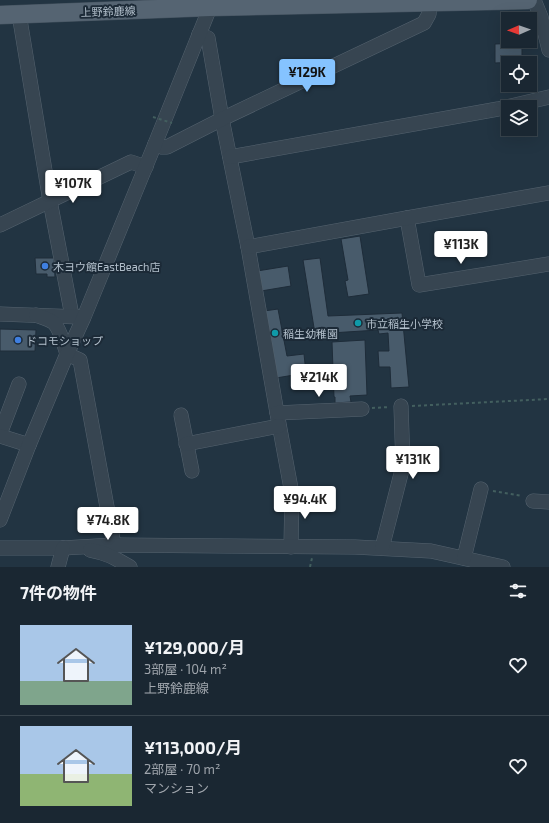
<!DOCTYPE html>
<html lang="ja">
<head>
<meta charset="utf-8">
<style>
	body { margin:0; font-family:"Exo 2","Noto Sans JP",sans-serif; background:#232f3a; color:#f1f3f6; height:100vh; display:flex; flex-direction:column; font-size:15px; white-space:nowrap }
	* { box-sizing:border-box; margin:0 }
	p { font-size:13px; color:#9fa5ac }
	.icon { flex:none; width:22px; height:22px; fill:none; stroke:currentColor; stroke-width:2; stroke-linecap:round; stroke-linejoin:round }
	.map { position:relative; height:567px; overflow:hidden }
	.details { display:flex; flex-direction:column; background:#1a2732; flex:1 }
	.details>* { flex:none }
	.needle { width:26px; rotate:268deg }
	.tools { position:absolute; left:501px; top:12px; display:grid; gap:8px }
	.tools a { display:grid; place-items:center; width:36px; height:36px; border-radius:0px; background:#1a2732; box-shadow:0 4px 16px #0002,0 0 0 1px #38444d; font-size:20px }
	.price { position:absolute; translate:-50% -34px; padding:0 9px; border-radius:4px; background:#fff; color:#222; font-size:13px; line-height:26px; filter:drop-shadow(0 1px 2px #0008) }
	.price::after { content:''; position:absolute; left:50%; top:24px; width:12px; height:9px; margin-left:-6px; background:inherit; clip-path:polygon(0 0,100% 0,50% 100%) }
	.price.selected { background:#85c3ff; color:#111 }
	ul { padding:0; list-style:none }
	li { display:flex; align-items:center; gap:12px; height:100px; padding:0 20px }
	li+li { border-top:1px solid #38444d }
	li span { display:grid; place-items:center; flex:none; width:112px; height:80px; border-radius:0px; color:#555 }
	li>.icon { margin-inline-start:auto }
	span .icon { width:48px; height:48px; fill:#fffc; stroke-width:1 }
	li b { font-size:17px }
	h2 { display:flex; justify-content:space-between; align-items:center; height:48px; padding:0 20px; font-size:17px }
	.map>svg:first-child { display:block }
	.building { fill:#485b6b; stroke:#1e2c39 }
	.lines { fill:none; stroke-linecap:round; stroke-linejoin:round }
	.minor-casing { stroke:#55636f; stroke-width:15 }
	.major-casing { stroke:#43515e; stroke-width:19 }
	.path { stroke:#435f5f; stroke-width:2; stroke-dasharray:3 3; stroke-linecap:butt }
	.minor { stroke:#374551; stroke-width:14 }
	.major { stroke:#556472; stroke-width:18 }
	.path-bridge { stroke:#435f5f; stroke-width:2; stroke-dasharray:3 3; stroke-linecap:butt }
	.shop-dot { fill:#3f7fe0; stroke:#1c2a37; stroke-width:1.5 }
	.culture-dot { fill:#0f9aa8; stroke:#1c2a37; stroke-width:1.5 }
	.labels { text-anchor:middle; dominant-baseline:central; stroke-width:4; stroke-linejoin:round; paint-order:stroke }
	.street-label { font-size:11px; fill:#b3c0cc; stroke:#1c2a37 }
	.poi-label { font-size:11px; fill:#b3c0cc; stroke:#1c2a37; text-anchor:start }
</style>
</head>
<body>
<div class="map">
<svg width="549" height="567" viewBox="0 0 549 567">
	<rect width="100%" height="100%" fill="#223442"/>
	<g class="building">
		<polygon points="522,43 522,62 495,63 495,44"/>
		<polygon points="360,236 369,294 348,297 345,281 348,280 341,239"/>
		<polygon points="35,258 54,258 55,277 47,277 47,274 36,274"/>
		<polygon points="320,258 328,316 402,313 409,387 391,388 390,367 379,367 378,351 389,351 388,333 379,334 378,330 315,334 303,260"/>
		<polygon points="288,266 291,286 261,291 257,271"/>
		<polygon points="278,309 287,356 304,354 306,373 276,378 264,311"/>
		<polygon points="0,329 36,330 35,351 0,351"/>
		<polygon points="365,340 367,395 350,396 351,402 335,403 335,397 334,397 332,342"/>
	</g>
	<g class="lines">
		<defs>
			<g id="minor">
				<polyline points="534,0 541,17 549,50"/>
				<polyline points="19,14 50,201 72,316"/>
				<polyline points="199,34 208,38 222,119 248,247 277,413 292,494 291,547"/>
				<polyline points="155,144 162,147 167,147 222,119 424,23 429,14 430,2"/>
				<polyline points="230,157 498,109 549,97"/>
				<polyline points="407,218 419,285 549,264"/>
				<polyline points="0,225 131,162 146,167"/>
				<polyline points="248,247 407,218 549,193"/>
				<polyline points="0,314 80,317"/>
				<path d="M 36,315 C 41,317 49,319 54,323 C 60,329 64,345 67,354 L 80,360 L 114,545"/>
				<polyline points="277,413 362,409"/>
				<polyline points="181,415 192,471"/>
				<polyline points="0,434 19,384"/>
				<polyline points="0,436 29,445"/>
				<polyline points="186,444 279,426"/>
				<polyline points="533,501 549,502"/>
				<polyline points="0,520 29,445 67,354 84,317 155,144 213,0"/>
				<polyline points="0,548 63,548 114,545 355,547 431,551 503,567"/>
				<polyline points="382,548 403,466 401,406"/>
				<path d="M 90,550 C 107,553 115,558 130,567"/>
				<polyline points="464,558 481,489"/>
				<polyline points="58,567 63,548"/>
			</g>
			<polyline id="major" points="0,15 210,7 528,0"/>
		</defs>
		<use href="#minor" class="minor-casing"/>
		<use href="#major" class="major-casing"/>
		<g class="path">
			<polyline points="412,406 549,399"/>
			<polyline points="372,408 390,407"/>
			<polyline points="493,491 522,496"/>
			<polyline points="310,567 312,558"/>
		</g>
		<use href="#minor" class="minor"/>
		<use href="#major" class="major"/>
		<polyline class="path-bridge" points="153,117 172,123"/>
	</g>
	<g class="shop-dot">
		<circle cx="45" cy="266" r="4"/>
		<circle cx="18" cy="340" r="4"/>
	</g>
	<g class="culture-dot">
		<circle cx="358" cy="323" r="4"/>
		<circle cx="275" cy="333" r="4"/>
	</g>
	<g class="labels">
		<g class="street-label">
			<text transform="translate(108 11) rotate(-2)">上野鈴鹿線</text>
		</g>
		<g class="poi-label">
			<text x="53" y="266">木ヨウ館EastBeach店</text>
			<text x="366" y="323">市立稲生小学校</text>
			<text x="283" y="333">稲生幼稚園</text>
			<text x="26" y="340">ドコモショップ</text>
		</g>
	</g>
</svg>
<div class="tools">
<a><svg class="needle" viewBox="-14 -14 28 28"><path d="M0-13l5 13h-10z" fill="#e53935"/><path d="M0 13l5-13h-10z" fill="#9fa5ac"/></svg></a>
<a><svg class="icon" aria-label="locate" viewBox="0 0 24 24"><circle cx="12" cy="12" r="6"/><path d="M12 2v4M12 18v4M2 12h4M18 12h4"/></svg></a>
<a><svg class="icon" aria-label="layers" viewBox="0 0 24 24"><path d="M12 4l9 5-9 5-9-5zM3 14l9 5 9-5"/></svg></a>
</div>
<b class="price selected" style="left:307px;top:93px">¥129K</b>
<b class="price" style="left:73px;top:204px">¥107K</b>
<b class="price" style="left:461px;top:265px">¥113K</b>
<b class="price" style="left:319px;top:398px">¥214K</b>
<b class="price" style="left:413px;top:480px">¥131K</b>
<b class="price" style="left:305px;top:520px">¥94.4K</b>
<b class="price" style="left:108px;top:541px">¥74.8K</b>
</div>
<section class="details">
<h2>7件の物件<svg class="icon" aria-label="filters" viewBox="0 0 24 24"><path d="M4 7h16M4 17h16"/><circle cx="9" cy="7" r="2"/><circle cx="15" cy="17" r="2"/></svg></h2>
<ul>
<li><span style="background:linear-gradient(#a9c7e8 70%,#7fa58c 0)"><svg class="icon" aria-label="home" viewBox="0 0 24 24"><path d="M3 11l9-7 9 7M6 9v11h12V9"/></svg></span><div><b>¥129,000/月</b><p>3部屋 · 104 m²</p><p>上野鈴鹿線</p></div><svg class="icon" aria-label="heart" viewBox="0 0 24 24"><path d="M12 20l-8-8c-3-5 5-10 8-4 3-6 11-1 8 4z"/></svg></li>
<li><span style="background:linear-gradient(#a9c7e8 60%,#8fb573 0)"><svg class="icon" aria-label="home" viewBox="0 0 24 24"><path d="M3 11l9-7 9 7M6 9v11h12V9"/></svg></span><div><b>¥113,000/月</b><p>2部屋 · 70 m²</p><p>マンション</p></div><svg class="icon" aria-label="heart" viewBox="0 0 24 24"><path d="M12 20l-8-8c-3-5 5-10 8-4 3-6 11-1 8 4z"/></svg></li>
</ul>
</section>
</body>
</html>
